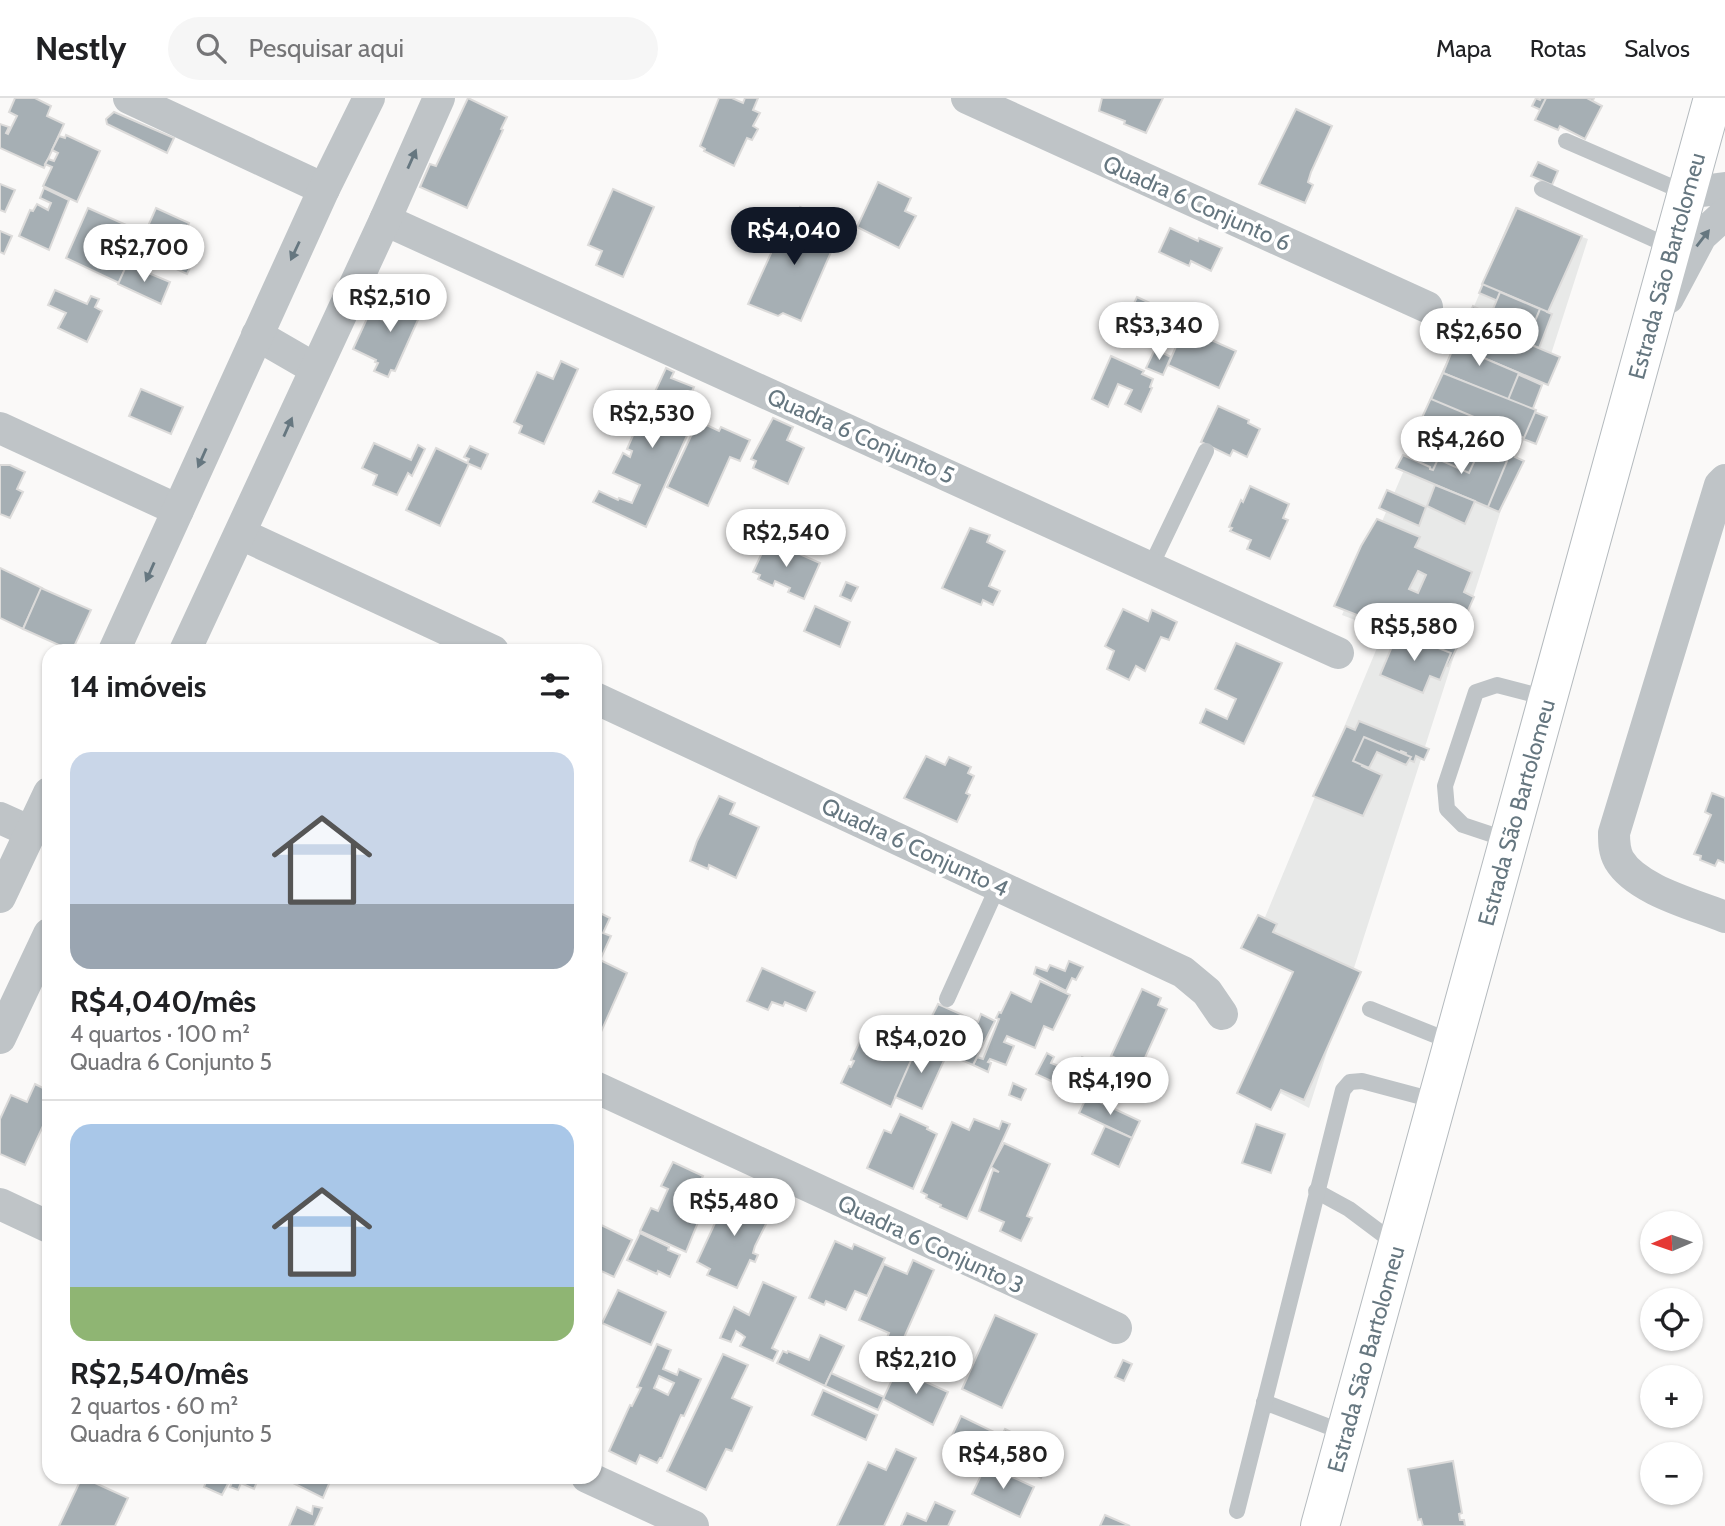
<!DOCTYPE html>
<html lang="pt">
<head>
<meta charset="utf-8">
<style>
	body { margin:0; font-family:Cabin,sans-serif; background:#f6f6f6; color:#202124; height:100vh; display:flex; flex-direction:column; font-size:26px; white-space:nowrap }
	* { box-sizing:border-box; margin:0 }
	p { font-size:23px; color:#757577 }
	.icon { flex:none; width:38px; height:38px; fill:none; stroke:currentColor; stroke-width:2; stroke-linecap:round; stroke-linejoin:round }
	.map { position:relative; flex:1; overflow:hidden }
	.side { position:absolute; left:42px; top:546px; width:560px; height:840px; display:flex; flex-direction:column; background:#fff; border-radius:21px; box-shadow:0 2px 5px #0004 }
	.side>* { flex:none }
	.needle { width:46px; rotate:268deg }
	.tools { position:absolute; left:1640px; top:1113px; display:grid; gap:14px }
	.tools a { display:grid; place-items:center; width:63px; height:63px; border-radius:50%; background:#fff; box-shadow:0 2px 5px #0004; font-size:35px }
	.price { position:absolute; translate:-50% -60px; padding:0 16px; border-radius:24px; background:#fff; color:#222; font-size:23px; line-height:46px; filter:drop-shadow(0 2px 4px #0008) }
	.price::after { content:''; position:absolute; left:50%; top:42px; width:21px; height:16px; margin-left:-10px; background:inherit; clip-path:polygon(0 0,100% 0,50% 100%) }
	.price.current { background:#111827; color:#fff }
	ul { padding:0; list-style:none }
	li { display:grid; align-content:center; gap:14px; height:371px; padding:0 28px }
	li+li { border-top:2px solid #e0e0e0 }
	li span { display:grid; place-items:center; height:217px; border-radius:21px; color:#555 }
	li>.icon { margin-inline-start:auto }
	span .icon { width:126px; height:126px; fill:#fffc; stroke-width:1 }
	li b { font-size:30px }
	h2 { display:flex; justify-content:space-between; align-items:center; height:84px; padding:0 28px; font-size:30px }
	header { display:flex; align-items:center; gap:42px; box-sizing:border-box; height:98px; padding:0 35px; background:#fff; border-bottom:2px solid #e0e0e0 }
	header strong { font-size:33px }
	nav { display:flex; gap:38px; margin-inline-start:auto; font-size:24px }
	.search { width:490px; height:63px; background:#f6f6f6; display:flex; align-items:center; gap:18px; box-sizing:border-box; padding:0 24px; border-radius:38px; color:#757577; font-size:26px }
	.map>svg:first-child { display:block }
	.built { fill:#e8e9e8 }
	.building { fill:#a6afb4; stroke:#dcdbda; stroke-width:2; fill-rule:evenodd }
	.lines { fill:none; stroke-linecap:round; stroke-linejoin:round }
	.secondary-casing { stroke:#b4babe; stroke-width:40 }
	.lane { stroke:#bfc4c7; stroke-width:16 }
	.street { stroke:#bfc4c7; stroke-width:32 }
	.secondary { stroke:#fff; stroke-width:38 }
	.oneway { fill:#667780 }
	.labels { text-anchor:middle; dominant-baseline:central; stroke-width:7; stroke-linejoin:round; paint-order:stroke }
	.street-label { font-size:23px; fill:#667780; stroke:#fff }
</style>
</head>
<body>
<header>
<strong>Nestly</strong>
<div class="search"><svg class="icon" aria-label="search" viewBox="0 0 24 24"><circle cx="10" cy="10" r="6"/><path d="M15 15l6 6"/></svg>Pesquisar aqui</div>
<nav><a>Mapa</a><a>Rotas</a><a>Salvos</a></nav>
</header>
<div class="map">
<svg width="1725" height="1428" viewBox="0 0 1725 1428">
	<rect width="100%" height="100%" fill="#faf9f8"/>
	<polygon class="built" points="1514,115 1588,141 1309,1010 1249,979 1301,876 1251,853 1384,533 1342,517"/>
	<g class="building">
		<polygon points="15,0 35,0 51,8 47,18 64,26 44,70 0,50 0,26 9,29 6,35 8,36 17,18 9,14"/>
		<polygon points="468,0 507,19 501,31 503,32 467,110 420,89 430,66 436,68"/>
		<polygon points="719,0 732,0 743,5 745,0 758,0 753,12 760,15 753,28 758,31 752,42 747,40 734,68 704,53 705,51 700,48"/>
		<polygon points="1102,0 1163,0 1146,35 1124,26 1125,23 1099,13"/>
		<polygon points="1536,0 1540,2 1541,0 1594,0 1581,30 1532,8"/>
		<polygon points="1546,0 1587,0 1602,8 1585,41 1560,28 1558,32 1535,22"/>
		<polygon points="1296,11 1332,28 1311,74 1308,84 1313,87 1305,105 1259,86"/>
		<polygon points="114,14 174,40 167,55 107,26 106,21"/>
		<polygon points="66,37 100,53 77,104 43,88 52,69 45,66 48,61 54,63 58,55 52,52 59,38 65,40"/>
		<polygon points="1538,64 1558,73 1552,87 1531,78"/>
		<polygon points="878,84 911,100 905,113 916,118 899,150 857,129"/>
		<polygon points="0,86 15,92 5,114 0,112"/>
		<polygon points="44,90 69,102 49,152 19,138 30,112 33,113 37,106 48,112 51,105 40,100"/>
		<polygon points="613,91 654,109 623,179 596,167 602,153 588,147"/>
		<polygon points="800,109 814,115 810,125 838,138 801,223 783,215 778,218 748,206 777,142 783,145 785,140 783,140 787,131 784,130 793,111 798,113"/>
		<polygon points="88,110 142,134 119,185 66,160"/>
		<polygon points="156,110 189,125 180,145 198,153 187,176 137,153"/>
		<polygon points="1516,110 1581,138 1547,214 1552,216 1539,250 1508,237 1495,266 1542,287 1532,313 1547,319 1536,346 1523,341 1515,359 1524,363 1499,414 1412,376 1420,353 1409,348 1473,208 1491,217 1498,203 1479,195"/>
		<polygon points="1517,110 1582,138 1548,214 1482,186"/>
		<polygon points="1170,130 1198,143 1199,140 1222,150 1211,173 1191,163 1189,168 1159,154"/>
		<polygon points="0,133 12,138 4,156 0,154"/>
		<polygon points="127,166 170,184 161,206 118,186"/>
		<polygon points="55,192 87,206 91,198 99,201 95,209 102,213 87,244 58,230 66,215 48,207"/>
		<polygon points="1500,194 1540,211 1526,245 1486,228"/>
		<polygon points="409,195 426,204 395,273 391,272 388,279 374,273 378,265 375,264 376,262 353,251 369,216 385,223 391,207 395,209 402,196 407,198"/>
		<polygon points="1137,199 1178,218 1164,249 1123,230 1131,217 1129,216"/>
		<polygon points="1184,230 1236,253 1219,290 1168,267"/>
		<polygon points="1491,230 1560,259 1548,287 1479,258"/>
		<polygon points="1460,233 1485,244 1479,258 1519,275 1508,302 1443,275"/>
		<polygon points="1155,251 1171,259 1163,277 1146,270"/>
		<polygon points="1111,258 1144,273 1142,276 1153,281 1150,289 1152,290 1141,314 1125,306 1132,292 1118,286 1108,309 1092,301"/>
		<polygon points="561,263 578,271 544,346 519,335 522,328 514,324 537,274 553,281"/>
		<polygon points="666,270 674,274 671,280 694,289 678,325 690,331 646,429 593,404 599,393 618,402 619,400 632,405 640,387 613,375 623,355 630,359 632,353 627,351 634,335 640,337 643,331 631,324 638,309 648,313 647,311"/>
		<polygon points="1443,275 1536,312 1524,340 1431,301"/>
		<polygon points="141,291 183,309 171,336 129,318"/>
		<polygon points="1218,308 1249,322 1248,325 1260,331 1247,359 1233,352 1230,358 1201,344"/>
		<polygon points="773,320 793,329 787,342 804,350 788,386 753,370 756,363 751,361"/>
		<polygon points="698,323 719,333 721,329 750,342 740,363 730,359 708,408 667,389"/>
		<polygon points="374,345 411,362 418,347 425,351 412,378 408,375 397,397 373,387 377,377 362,370"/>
		<polygon points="470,348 488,356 481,371 467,365 469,361 464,359"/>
		<polygon points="436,350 469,366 440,428 406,412"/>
		<polygon points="1480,351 1507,363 1488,409 1396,370 1403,357 1430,369 1430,371 1433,372 1438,361 1469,375"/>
		<polygon points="0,367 10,367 25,374 17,391 23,394 10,420 0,416"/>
		<polygon points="1435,387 1475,403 1465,426 1427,408"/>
		<polygon points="1250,388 1289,406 1283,420 1288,422 1270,461 1247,451 1251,442 1230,433 1232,430 1229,429 1241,402 1243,404"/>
		<polygon points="1387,392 1426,409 1419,428 1379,410"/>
		<path d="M 1377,421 L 1420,439 L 1415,449 L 1472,474 L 1464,494 L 1474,499 L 1466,517 L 1448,510 L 1436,548 L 1334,508 L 1361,448 ZM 1418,473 L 1426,477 L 1418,495 L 1409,491 Z"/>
		<polygon points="970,430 990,437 987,444 1005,453 989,488 1000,493 993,507 983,502 981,507 942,490"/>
		<polygon points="768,442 820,465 804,501 788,494 790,490 775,483 773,488 758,481 760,477 753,474"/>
		<polygon points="0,470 42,490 23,531 0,520"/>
		<polygon points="846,484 858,489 851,503 840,498"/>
		<polygon points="41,490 91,512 72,553 23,531"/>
		<polygon points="815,508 850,524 840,549 804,533"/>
		<polygon points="1417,508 1466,531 1448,568 1400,542"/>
		<polygon points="1123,511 1148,523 1152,512 1177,524 1169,542 1161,539 1145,573 1136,568 1129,582 1107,571 1114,553 1105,548"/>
		<polygon points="1398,534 1451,555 1440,582 1430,578 1423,595 1380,577"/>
		<polygon points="1236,545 1282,565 1244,646 1200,625 1206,611 1227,621 1236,601 1215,591"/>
		<polygon points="1359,623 1429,651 1424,662 1416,658 1414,664 1404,660 1406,655 1401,653 1399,657 1372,646 1362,668 1382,677 1363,718 1313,698 1346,628 1355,632"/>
		<polygon points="1364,639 1411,659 1406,667 1377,654 1369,670 1353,663"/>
		<polygon points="926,658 945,667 949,659 971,669 968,675 974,678 966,695 970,697 957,724 904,700"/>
		<polygon points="1712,695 1725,700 1725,765 1718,762 1715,768 1700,762 1701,758 1694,756 1711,717 1705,714"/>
		<polygon points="719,698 735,705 730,716 759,729 736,780 709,767 708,771 690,763 697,743"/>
		<polygon points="596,813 610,820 603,835 611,838 600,862 627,875 597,943 595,942"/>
		<polygon points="1258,817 1277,826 1273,834 1361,874 1304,1002 1281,992 1271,1012 1237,995 1293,874 1241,850"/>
		<polygon points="1069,863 1083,869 1076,882 1072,880 1066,893 1034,876 1036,869 1047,873 1050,867 1065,873"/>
		<polygon points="762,870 815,894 806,913 785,904 783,908 772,904 768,912 747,903"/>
		<polygon points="1040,883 1070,897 1053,932 1044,928 1035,950 1007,938 1004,944 1014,948 1006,967 990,961 988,964 991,965 988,974 973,967 977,959 983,961 999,921 996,920 999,914 1001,915 1011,894 1031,904"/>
		<polygon points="1142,891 1161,900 1158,907 1167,911 1140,971 1111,958"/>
		<polygon points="938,906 978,924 981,916 995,923 973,967 919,944"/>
		<polygon points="869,924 919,946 891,1009 841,985 849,968 851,969 854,963 851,962"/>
		<polygon points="919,944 947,956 922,1011 895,999"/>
		<polygon points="1047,955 1054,959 1051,965 1074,974 1082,959 1098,967 1083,998 1036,976"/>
		<polygon points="1013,985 1026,991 1021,1002 1009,997"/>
		<polygon points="35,986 49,993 49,1015 25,1067 0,1056 0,1021 11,997 27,1004"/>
		<polygon points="1087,998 1140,1023 1132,1040 1079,1015"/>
		<polygon points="900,1016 928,1029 927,1031 937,1036 913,1091 867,1070 884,1032 891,1035"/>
		<polygon points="974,1021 999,1031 1002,1023 1010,1026 967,1121 940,1109 941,1107 926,1100 927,1097 921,1094 952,1024 969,1032"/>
		<polygon points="1256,1026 1285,1036 1271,1075 1242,1065"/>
		<polygon points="1105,1028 1132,1040 1119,1069 1092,1056"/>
		<polygon points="1004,1045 1050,1066 1027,1118 1032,1120 1021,1143 1000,1133 1004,1124 979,1113 993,1072 999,1074 991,1069"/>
		<polygon points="673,1064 703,1078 700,1084 712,1090 686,1154 640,1133 651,1110 658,1113 668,1091 661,1088"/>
		<polygon points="725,1089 752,1101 751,1105 772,1114 755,1148 753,1155 758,1157 755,1164 750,1162 737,1190 707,1177 710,1171 697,1164 721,1112 716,1110"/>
		<polygon points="595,1124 632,1142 614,1179 595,1170"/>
		<polygon points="640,1135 669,1149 668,1152 680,1157 670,1179 658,1173 657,1176 627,1162"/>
		<polygon points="835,1143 852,1151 854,1146 885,1160 867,1198 855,1193 846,1212 826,1203 824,1207 809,1200"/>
		<polygon points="913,1162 934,1172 903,1242 901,1241 897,1249 885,1244 889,1235 859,1222 884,1166 907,1176"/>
		<polygon points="763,1184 796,1199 772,1250 778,1253 773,1263 740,1248 745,1239 741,1236 736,1233 731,1244 720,1240 734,1209 749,1217"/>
		<polygon points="618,1192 666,1214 651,1247 602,1225"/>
		<polygon points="995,1217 1037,1236 1002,1310 962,1291"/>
		<polygon points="820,1237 844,1248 825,1288 777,1265 783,1253 787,1255 788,1253 809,1262"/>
		<path d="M 657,1246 L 671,1252 L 663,1271 L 677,1277 L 679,1271 L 701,1281 L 684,1318 L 681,1317 L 662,1360 L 660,1360 L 657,1365 L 640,1357 L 636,1366 L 609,1353 L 630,1307 L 632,1308 L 641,1290 L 637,1289 ZM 659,1278 L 674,1285 L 668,1297 L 654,1290 Z"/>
		<polygon points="723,1256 748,1267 732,1300 752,1309 732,1353 726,1351 706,1392 667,1373"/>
		<polygon points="1123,1262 1132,1266 1124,1283 1115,1279"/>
		<polygon points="897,1271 948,1294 933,1327 883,1301"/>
		<polygon points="831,1275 884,1299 878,1312 825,1288"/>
		<polygon points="823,1292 877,1317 866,1342 812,1317"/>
		<polygon points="961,1318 996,1335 984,1360 949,1344"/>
		<polygon points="1005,1331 1053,1355 1041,1380 993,1356"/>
		<polygon points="896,1351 916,1360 884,1428 837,1428 868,1364 886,1372"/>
		<polygon points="1453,1363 1462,1415 1459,1416 1460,1422 1464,1422 1465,1428 1423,1428 1421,1421 1418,1422 1408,1371"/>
		<polygon points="986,1367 1034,1389 1020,1419 972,1396"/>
		<polygon points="82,1379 128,1400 115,1428 59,1428"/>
		<polygon points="208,1379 221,1381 222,1379 259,1379 254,1391 241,1385 238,1392 230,1389 233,1382 231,1380 222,1397 204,1389"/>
		<polygon points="291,1379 332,1379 323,1400 289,1383"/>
		<polygon points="935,1404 955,1413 948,1428 901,1428 907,1415 926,1423"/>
		<polygon points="313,1408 322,1410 314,1428 289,1428 297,1409 312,1416"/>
		<polygon points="1105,1417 1130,1428 1100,1428"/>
	</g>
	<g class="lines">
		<defs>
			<g id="secondary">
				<path id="s1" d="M 1320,1428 L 1713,0"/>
			</g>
		</defs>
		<use href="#secondary" class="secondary-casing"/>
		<g class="lane">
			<polyline points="1566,43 1686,95"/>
			<polyline points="1542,91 1671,149"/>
			<polyline points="1150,470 1206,353"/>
			<polyline points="1508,742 1463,727 1447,711 1445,688 1476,594 1497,587 1547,600"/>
			<polyline points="947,901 998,788"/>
			<polyline points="1370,911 1452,944"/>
			<polyline points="1316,1093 1349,1111 1397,1147"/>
			<polyline points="1264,1304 1345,1335"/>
			<polyline points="1237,1413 1343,992 1350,984 1362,983 1437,1003"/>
		</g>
		<g class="street">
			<polyline points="129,0 324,91"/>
			<polyline points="967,0 1427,209"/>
			<polyline points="1686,95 1725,90"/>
			<polyline points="385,122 1338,555"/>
			<polyline points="1668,200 1701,138 1725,116"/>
			<polyline points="257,237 314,270"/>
			<polyline points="0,330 178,412"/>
			<path d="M 1725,382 L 1720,387 L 1614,735 C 1614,744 1614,753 1619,762 C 1637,792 1693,806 1725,819"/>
			<polyline points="241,436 493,553"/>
			<polyline points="114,553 324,91 369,0"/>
			<polyline points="185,553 385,122 439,0"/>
			<polyline points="595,600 1183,874 1207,894 1222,916"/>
			<polyline points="0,720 31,734"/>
			<polyline points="0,799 49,695"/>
			<polyline points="0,940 49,836"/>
			<polyline points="595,989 1116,1230"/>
			<polyline points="0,1106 49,1129"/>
			<polyline points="587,1379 693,1428"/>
		</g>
		<use href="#secondary" class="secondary"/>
	</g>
	<defs><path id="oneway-solid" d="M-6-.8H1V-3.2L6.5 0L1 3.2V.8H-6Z" transform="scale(1.75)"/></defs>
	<g class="oneway">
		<use href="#oneway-solid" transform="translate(412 61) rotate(-66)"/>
		<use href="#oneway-solid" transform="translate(1703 140) rotate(-52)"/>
		<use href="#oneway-solid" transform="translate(295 153) rotate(115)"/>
		<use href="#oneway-solid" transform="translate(288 329) rotate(-66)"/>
		<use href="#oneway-solid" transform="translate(202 360) rotate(114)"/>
		<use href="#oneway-solid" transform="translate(150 474) rotate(114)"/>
	</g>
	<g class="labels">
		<g class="street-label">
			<text transform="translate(1197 105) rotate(24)">Quadra 6 Conjunto 6</text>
			<text stroke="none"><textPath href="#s1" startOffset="1307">Estrada São Bartolomeu</textPath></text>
			<text transform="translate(861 338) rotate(24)">Quadra 6 Conjunto 5</text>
			<text stroke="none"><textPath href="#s1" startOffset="740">Estrada São Bartolomeu</textPath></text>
			<text transform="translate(915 749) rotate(25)">Quadra 6 Conjunto 4</text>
			<text transform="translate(931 1146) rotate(25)">Quadra 6 Conjunto 3</text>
			<text stroke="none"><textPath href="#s1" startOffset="173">Estrada São Bartolomeu</textPath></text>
		</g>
	</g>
</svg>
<div class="tools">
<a><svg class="needle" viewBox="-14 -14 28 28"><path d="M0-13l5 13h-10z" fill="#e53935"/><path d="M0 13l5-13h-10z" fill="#757577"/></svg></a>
<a><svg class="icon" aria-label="locate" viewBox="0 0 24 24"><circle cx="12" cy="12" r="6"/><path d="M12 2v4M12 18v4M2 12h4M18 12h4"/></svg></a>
<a>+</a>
<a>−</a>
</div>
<b class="price current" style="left:794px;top:169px">R$4,040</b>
<b class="price" style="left:144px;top:186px">R$2,700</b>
<b class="price" style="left:390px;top:236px">R$2,510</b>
<b class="price" style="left:1159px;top:264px">R$3,340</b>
<b class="price" style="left:1479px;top:270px">R$2,650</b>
<b class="price" style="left:652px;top:352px">R$2,530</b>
<b class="price" style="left:1461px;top:378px">R$4,260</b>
<b class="price" style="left:786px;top:471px">R$2,540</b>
<b class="price" style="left:1414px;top:565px">R$5,580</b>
<b class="price" style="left:921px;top:977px">R$4,020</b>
<b class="price" style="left:1110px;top:1019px">R$4,190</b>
<b class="price" style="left:734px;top:1140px">R$5,480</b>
<b class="price" style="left:916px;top:1298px">R$2,210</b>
<b class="price" style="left:1003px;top:1393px">R$4,580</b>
<section class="side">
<h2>14 imóveis<svg class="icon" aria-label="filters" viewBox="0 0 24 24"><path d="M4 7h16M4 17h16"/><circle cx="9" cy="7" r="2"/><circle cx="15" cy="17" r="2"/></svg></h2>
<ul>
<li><span style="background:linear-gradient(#c9d6e8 70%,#9aa5b1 0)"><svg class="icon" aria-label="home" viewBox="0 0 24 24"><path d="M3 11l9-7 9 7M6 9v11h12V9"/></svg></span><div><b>R$4,040/mês</b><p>4 quartos · 100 m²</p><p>Quadra 6 Conjunto 5</p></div></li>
<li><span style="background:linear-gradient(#a9c7e8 75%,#8fb573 0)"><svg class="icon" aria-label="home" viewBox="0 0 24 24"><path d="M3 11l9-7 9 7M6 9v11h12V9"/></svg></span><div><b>R$2,540/mês</b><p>2 quartos · 60 m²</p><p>Quadra 6 Conjunto 5</p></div></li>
</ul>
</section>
</div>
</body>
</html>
